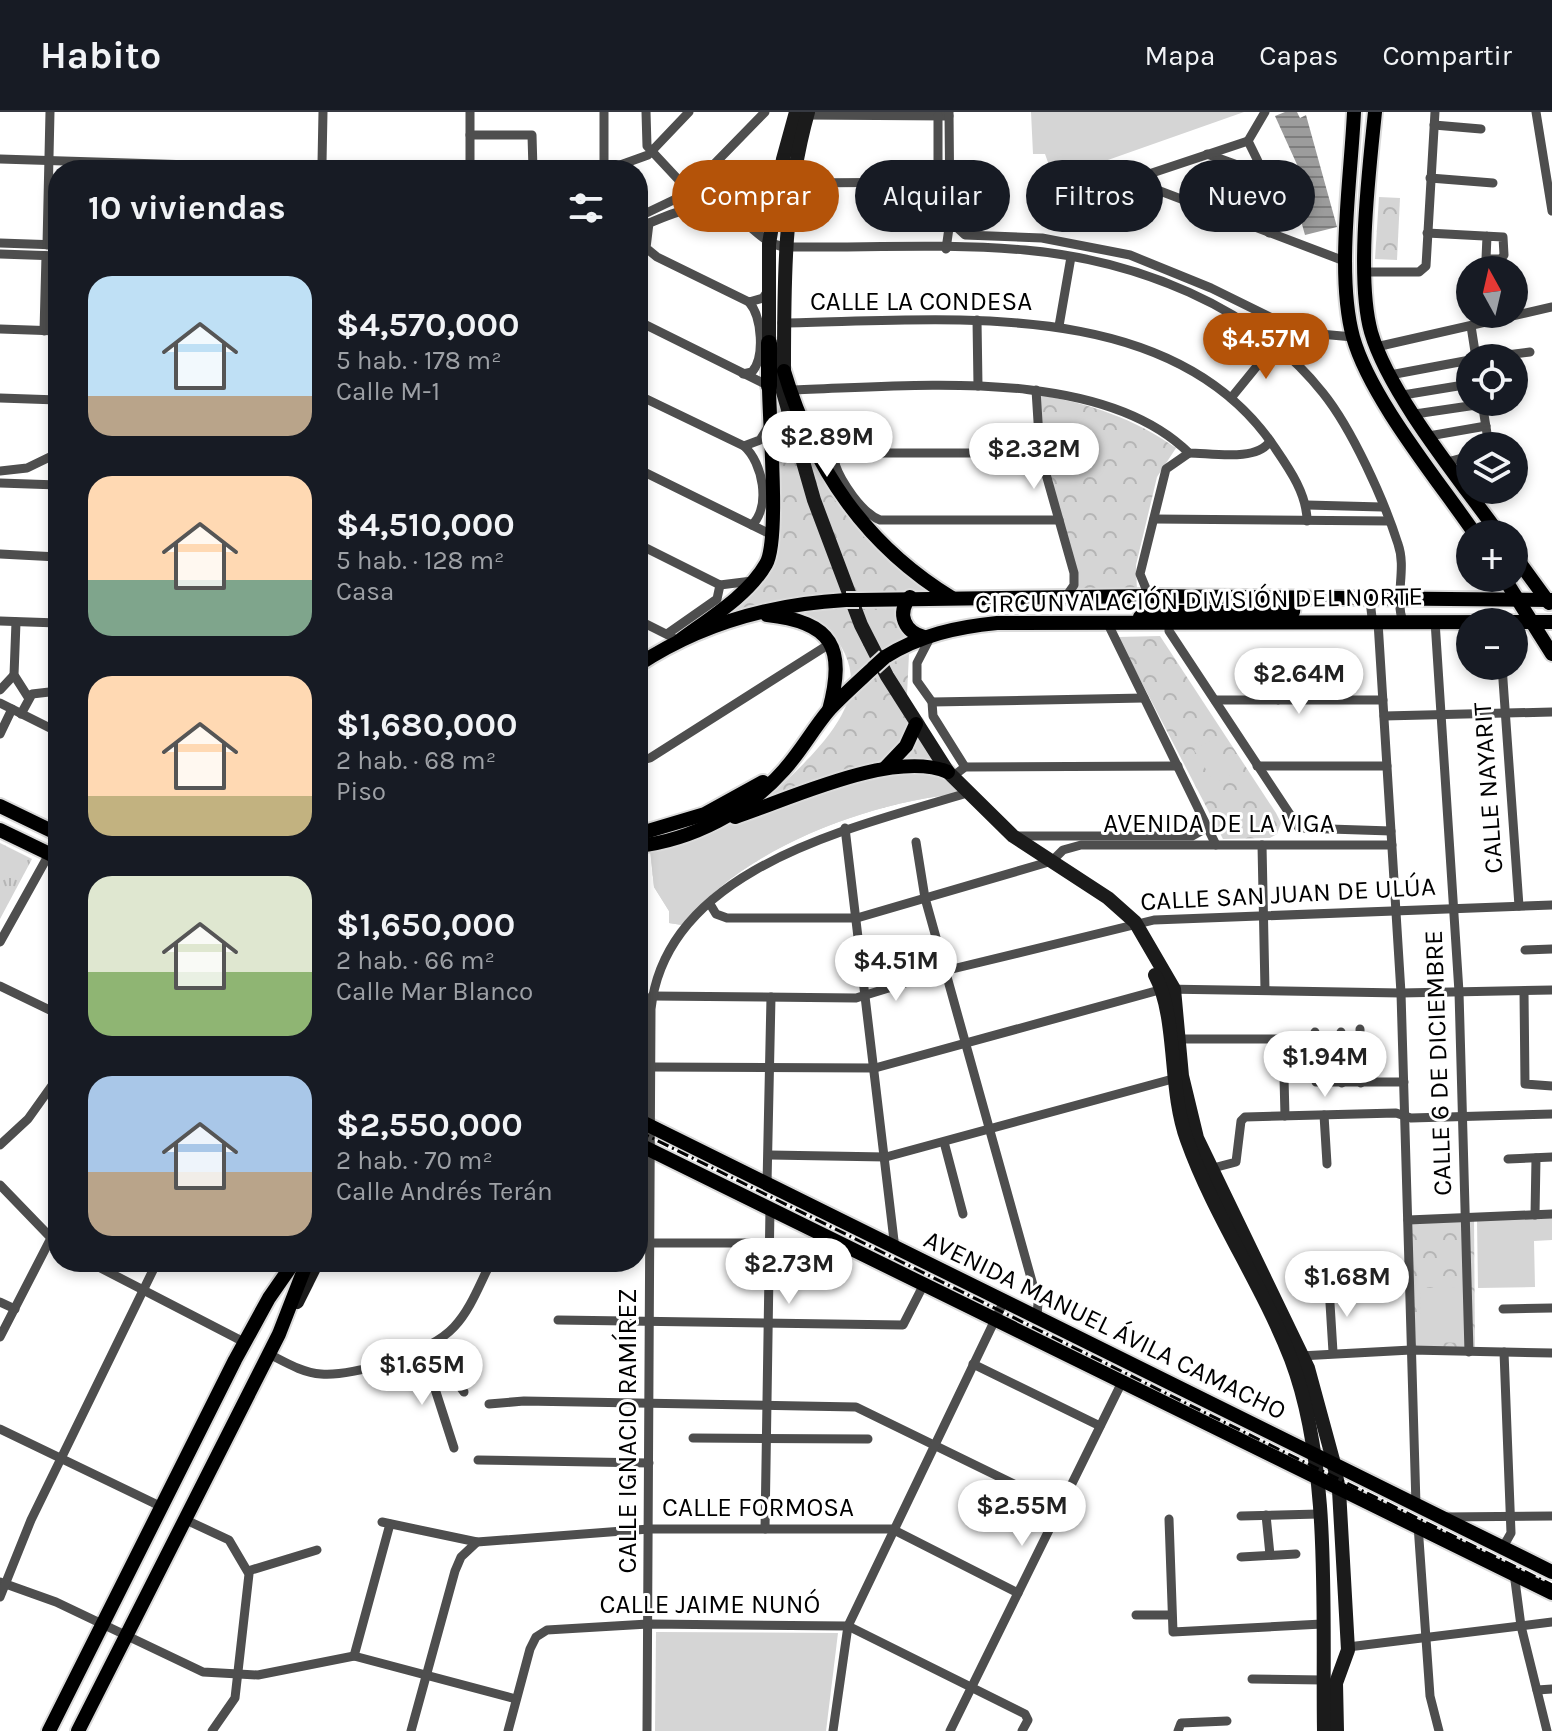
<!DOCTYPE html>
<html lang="es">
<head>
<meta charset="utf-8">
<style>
	body { margin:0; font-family:Karla,sans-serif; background:#242831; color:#f1f3f6; height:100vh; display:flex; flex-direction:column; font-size:30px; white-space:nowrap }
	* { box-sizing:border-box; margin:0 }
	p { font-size:26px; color:#9ea1a6 }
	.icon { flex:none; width:44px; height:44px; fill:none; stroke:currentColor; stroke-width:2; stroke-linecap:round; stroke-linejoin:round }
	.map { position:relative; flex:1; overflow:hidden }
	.side { position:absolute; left:48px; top:48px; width:600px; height:1112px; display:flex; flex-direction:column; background:#171b24; border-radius:32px; box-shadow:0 4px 12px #0003 }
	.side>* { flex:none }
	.hud { position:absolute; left:672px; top:48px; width:760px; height:72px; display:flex; gap:16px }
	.needle { width:52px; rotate:352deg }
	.buttons { position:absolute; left:1456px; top:144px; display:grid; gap:16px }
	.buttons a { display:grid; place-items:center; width:72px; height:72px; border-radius:50%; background:#171b24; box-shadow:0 4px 12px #0003; font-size:40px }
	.price { position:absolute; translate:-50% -68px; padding:0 18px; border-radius:28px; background:#fff; color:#222; font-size:26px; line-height:52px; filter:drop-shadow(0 2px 4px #0008) }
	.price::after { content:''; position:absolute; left:50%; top:48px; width:24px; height:18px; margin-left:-12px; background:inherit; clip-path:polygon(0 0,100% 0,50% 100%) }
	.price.selected { background:#b45309; color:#fff }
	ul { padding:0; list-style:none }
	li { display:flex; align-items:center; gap:24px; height:200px; padding:0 40px }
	li span { display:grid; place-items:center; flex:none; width:224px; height:160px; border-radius:24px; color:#555 }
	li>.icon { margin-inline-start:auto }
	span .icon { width:96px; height:96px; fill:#fffc; stroke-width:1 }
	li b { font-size:34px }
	h2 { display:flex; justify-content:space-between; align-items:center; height:96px; padding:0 40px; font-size:34px }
	.pill { padding:0 28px; border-radius:36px; background:#171b24; box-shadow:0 4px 12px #0003; font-size:28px; line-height:72px }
	.pill.selected { background:#b45309; color:#fff }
	header { display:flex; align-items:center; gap:48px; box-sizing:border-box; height:112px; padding:0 40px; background:#171b24; border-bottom:2px solid #363941 }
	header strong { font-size:38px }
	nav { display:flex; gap:44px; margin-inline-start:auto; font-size:28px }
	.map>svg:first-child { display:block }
	.grass { fill:url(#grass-tufts) }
	.park { fill:url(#park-crowns) }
	.garden { fill:#d5d5d5 }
	.water { fill:url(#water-rules) }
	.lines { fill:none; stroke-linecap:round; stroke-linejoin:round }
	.primary-casing { stroke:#dbdbdb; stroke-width:18 }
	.highway-casing { stroke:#dbdbdb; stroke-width:20 }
	.street { stroke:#4e4e4e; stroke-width:9 }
	.secondary { stroke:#1b1b1b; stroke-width:14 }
	.primary { stroke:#000; stroke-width:14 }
	.highway { stroke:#000; stroke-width:16 }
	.rail { stroke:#000; stroke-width:3; stroke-dasharray:12 4 2 4; stroke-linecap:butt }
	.primary-bridge-casing { stroke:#dbdbdb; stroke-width:18; stroke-linecap:butt }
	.primary-bridge { stroke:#000; stroke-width:14 }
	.labels { text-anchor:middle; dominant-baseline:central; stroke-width:6; stroke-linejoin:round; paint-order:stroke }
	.street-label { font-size:26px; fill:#000; stroke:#fff }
</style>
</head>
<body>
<header>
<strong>Habito</strong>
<nav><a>Mapa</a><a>Capas</a><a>Compartir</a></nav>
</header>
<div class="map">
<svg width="1552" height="1619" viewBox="0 0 1552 1619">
	<defs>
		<pattern id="grass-tufts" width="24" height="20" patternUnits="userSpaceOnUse" patternTransform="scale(2)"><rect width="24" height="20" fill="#d5d5d5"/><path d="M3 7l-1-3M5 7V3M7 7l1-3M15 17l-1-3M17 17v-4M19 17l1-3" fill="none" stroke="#b5b5b5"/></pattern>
		<pattern id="park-crowns" width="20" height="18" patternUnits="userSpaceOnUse" patternTransform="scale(2)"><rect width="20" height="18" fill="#d5d5d5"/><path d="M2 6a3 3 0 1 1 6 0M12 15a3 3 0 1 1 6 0" fill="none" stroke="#b5b5b5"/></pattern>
		<pattern id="water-rules" width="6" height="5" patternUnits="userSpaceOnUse" patternTransform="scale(2)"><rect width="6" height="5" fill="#9c9c9c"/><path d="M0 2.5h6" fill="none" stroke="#7d7d7d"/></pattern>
	</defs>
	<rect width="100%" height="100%" fill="#fff"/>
	<polygon class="grass" points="0,731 32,747 0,807"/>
	<g class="park">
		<polygon points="1379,85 1400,86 1397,148 1375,147"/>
		<path d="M 775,279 L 832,376 L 932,477 L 912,481 L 906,603 L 963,681 C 866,691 745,735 682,813 L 669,811 L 669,799 L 654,775 L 650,735 C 696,716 756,701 791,664 C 812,644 841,614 849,585 C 861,541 821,499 780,494 C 761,491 743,497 726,503 L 775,443 L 779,429 Z"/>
		<path d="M 1039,283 C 1089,291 1135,307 1176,336 L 1157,365 L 1136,453 L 1137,479 L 1077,479 L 1078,463 L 1042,337 Z"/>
		<polygon points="1160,524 1276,701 1281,711 1277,722 1270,726 1223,727 1118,525"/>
		<polygon points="1474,1105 1475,1236 1414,1235 1410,1108"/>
	</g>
	<g class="garden">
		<polygon points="1031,0 1244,0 1054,67 1045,42 1033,42"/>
		<polygon points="1213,627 1234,660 1215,672 1194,638"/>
		<path d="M 887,658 L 942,661 L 963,681 C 866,691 745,735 682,813 L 669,811 L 669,799 L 654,775 L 650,738 Z"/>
		<polygon points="1552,1106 1552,1128 1534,1129 1535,1175 1478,1176 1477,1108"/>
		<polygon points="1465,1175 1466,1231 1421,1230 1420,1176"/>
		<polygon points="656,1520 838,1521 826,1619 655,1619"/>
	</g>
	<polygon class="water" points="1285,0 1297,0 1300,6 1306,3 1337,115 1305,123 1294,84 1305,80 1299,57 1275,4"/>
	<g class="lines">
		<defs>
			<g id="primary">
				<path d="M 1354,0 C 1351,66 1336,162 1353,225 C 1370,286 1438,368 1475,422"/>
				<path d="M 1375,0 C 1369,59 1356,166 1371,220 C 1389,282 1460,368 1499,422"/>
				<path d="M 784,259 C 813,356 865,433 952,486"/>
				<polyline points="1514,443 1549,491"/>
				<polyline points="1504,466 1552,542"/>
				<path d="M 910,485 C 896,502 905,520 924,525"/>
				<polyline points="859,488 1149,484 1552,488"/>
				<path d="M 767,503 C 833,510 846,536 829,598"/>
				<polyline points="1140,505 1162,500 1293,500 1294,492 1281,489"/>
				<path d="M 679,529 C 707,508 748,484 766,452 C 780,428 769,309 769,274"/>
				<path d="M 885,545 C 920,523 957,515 997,511 L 1552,510"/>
				<path d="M 638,553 C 700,512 773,492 846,488"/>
				<polyline points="886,655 906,634 916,612"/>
				<polyline points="0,694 58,722"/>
				<path d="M 735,705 C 790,687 894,637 948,660"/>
				<polyline points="0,718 58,746"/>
				<polyline points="638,722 705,702 763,670"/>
				<path d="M 638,734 C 692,728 748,699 784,658 C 801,639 813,617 829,598 C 843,583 859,569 874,555"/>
				<polyline points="638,1008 1552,1460"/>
				<polyline points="638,1032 1552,1481"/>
				<polyline points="49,1619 235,1248 269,1186 294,1150"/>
				<polyline points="78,1619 279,1222 307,1150"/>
			</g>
			<polyline id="highway" points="769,231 769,274"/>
		</defs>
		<use href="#primary" class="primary-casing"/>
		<use href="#highway" class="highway-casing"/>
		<g class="street">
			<polyline points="470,0 470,58"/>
			<polyline points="604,0 604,52 609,57 648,43 689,0"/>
			<polyline points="646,0 647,34 689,79 694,90 701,94"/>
			<polyline points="1536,0 1552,99"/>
			<polyline points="805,3 949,4"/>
			<polyline points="938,4 938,70"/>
			<polyline points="1434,13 1481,17"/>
			<polyline points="470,23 532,23 533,58"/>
			<path d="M 1248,29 C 1264,61 1278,85 1269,121"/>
			<polyline points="1248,29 1265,0"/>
			<polyline points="1207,42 1265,63"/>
			<polyline points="0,47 317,57 322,51 323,0"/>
			<polyline points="1430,66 1493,71"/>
			<polyline points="1131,68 1347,150"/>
			<polyline points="792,71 950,70"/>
			<polyline points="1104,77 1248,29"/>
			<polyline points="638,105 684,83 765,0"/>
			<polyline points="950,109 965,123 1042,126 1130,143 1211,176 1282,211 1320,222 1353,225"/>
			<polyline points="649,111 646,136 657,145 749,190 763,186 769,177"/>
			<path d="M 638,116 C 671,102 708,82 741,108 C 757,119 764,131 784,135 C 864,136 946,131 1025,138 C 1134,148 1254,193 1323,281 C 1352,317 1384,388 1398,432 C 1407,457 1394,485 1403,510"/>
			<polyline points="1427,121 1503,125 1504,143 1501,147 1486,147 1487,124"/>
			<polyline points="0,131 58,133"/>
			<polyline points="47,133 50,0"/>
			<polyline points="946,137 950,109 949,0"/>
			<polyline points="0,142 58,144"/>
			<polyline points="1365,160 1419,160 1426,154 1435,0"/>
			<polyline points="977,208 978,274"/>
			<polyline points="638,209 769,274"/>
			<path d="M 782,211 C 941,209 1169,181 1273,333 C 1288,355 1307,381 1307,409"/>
			<polyline points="1059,214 1071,145"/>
			<polyline points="1471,214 1476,246"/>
			<polyline points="0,217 58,219"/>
			<polyline points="44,219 46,144"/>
			<polyline points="1376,235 1552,195"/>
			<polyline points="1483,246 1530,240"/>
			<path d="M 743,262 L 752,260 C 765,245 762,205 749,190"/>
			<polyline points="1390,263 1470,248"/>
			<path d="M 790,278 C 906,275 1099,252 1189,341 C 1211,341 1257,350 1270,329"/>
			<polyline points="1036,278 1040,341 1074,461 1074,473 1065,486"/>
			<path d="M 638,283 L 744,334 C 763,351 771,394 752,413"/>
			<polyline points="1403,283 1470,272"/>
			<polyline points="0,286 58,288"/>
			<polyline points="1231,286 1275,232"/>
			<polyline points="1482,290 1489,334"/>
			<polyline points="1415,302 1483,292"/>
			<polyline points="1429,324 1486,314"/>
			<polyline points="744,334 760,328 768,315"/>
			<polyline points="815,341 1040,341"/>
			<path d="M 838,342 L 835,352 C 841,370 862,401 880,408 L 1059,408"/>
			<polyline points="1447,350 1470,344"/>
			<polyline points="638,357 772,423"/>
			<polyline points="0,359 27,356 58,341"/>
			<polyline points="0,371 58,373"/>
			<polyline points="1307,393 1382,395"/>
			<polyline points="1154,407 1389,409"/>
			<polyline points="638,432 720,473 752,469"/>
			<polyline points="0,442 58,445"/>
			<polyline points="1149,484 1140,462 1166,357 1189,341"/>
			<polyline points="1370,488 1372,506 1378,510 1401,881 1416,1393"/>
			<polyline points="638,508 672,525"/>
			<polyline points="0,509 58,511"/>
			<polyline points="1435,509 1459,880 1469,1240"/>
			<polyline points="16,510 14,563 28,585"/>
			<polyline points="1169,511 1169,519 1299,716"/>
			<polyline points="1108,512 1216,733"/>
			<polyline points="667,522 717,487 720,473"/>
			<polyline points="931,524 917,551 917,569 932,590 933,604 965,655"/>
			<polyline points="1502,554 1519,794"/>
			<polyline points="1276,556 1278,588"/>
			<polyline points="0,578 14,563"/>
			<polyline points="1215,588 1383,588"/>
			<polyline points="932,590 1144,586"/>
			<polyline points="0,591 58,620"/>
			<polyline points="21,602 32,582 58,579"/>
			<polyline points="1384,604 1552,600"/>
			<polyline points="0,622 12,597"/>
			<polyline points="638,649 650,646 831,531"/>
			<polyline points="1257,654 1387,654"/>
			<polyline points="952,665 965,655 1178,654"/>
			<polyline points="845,716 895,1137"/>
			<polyline points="1299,716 1391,719"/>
			<polyline points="1014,724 1192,724 1208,715"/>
			<polyline points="916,730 925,786 1038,1191 1037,1204"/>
			<polyline points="1262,733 1265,878"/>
			<polyline points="710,792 716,802 727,806 857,806 1052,749 1063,738 1081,733 1392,733"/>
			<polyline points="0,830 58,726"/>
			<polyline points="1525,838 1552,837"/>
			<polyline points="0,874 58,902"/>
			<polyline points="1524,879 1525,972 1552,974"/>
			<polyline points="652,884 856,886 944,859 1154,808 1552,793"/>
			<polyline points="1360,917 1361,971"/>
			<polyline points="1315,920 1316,970 1404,970"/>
			<polyline points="1341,920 1342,971"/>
			<polyline points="1176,927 1283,927 1285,1004"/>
			<polyline points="652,955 875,956 1163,877 1401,881 1552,878"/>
			<polyline points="1324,1003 1327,1052"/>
			<polyline points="944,1030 963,1102"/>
			<polyline points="0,1033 28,1007 58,965"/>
			<polyline points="770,1043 886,1045 1180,965"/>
			<polyline points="1508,1047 1552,1045"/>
			<polyline points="1217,1055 1236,1050 1241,1009 1245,1005 1396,1001 1411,1006 1552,1002"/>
			<polyline points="767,1072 771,885"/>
			<polyline points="0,1073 58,1133"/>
			<polyline points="1535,1103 1536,1046"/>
			<polyline points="1408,1108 1552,1102"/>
			<polyline points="650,1131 835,1131"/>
			<polyline points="89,1150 240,1228"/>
			<polyline points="1329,1175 1333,1240"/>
			<polyline points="0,1190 15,1197"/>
			<polyline points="1503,1197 1552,1196"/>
			<polyline points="558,1208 903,1213 924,1172"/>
			<polyline points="0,1225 50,1128"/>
			<polyline points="429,1232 464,1280"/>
			<path d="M 269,1242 C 285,1250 303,1261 321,1262 C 355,1265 431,1240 454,1215 C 471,1197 480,1171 491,1150"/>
			<polyline points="1300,1244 1411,1238 1552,1241"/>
			<polyline points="973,1252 1100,1314"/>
			<polyline points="447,1256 435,1277 454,1336"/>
			<polyline points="489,1292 524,1289 856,1295 1061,1395"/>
			<polyline points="0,1317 162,1395"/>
			<polyline points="693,1326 868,1327"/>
			<polyline points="478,1348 649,1351"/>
			<polyline points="1266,1403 1270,1443"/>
			<polyline points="1241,1404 1319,1402"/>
			<polyline points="1443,1405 1552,1404"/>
			<polyline points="1169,1407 1173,1520 1322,1512"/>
			<polyline points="186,1408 229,1428 249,1462 235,1586 212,1619"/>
			<polyline points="382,1410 477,1430 649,1417 892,1417 1018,1481"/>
			<polyline points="1418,1413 1430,1584 1439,1619"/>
			<polyline points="765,1417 770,1096"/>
			<polyline points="1503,1435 1511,1421 1504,1240"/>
			<polyline points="1241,1445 1296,1442"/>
			<polyline points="248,1459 317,1438"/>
			<polyline points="1514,1461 1521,1514 1547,1619"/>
			<polyline points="0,1470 56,1490 203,1560 258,1563 354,1544 516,1587"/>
			<polyline points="0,1485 31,1408 157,1150"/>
			<polyline points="1136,1503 1170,1503"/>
			<polyline points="1348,1535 1552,1510"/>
			<polyline points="354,1544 390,1412"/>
			<polyline points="1252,1567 1323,1568"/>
			<polyline points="1537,1578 1552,1577"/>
			<polyline points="411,1619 455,1459 461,1445 477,1430"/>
			<polyline points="508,1619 530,1537 536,1525 547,1518 648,1512 848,1514 1025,1602 1028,1608 1022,1619"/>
			<path d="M 647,1619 L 651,897 C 666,755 856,715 967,681"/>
			<polyline points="833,1619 848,1514 1004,1189"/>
			<polyline points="950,1619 1123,1268"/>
			<polyline points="1178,1619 1181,1611 1227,1609"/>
		</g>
		<g class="secondary">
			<polyline points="796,0 783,47 769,132 769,231 814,388 861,513 887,564 948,660 1013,724 1108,786 1135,810 1174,877 1182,964 1197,1026 1308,1256 1333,1348 1339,1378 1348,1538 1336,1571 1337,1619"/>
			<path d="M 784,266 C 784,175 783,89 808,0"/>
			<path d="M 1155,863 C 1178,906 1168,977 1187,1028 C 1214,1104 1262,1172 1291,1247 C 1332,1355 1322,1503 1324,1619"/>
			<polyline points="297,1190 317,1150"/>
		</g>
		<use href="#primary" class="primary"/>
		<use href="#highway" class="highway"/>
		<g class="rail">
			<polyline points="0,698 58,726"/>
			<polyline points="638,1019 1552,1473"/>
		</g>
		<defs>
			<g id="primary-bridge">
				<polyline points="846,488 859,488"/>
				<polyline points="874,555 885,545"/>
			</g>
		</defs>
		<use href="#primary-bridge" class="primary-bridge-casing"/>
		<use href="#primary-bridge" class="primary-bridge"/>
	</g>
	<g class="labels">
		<g class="street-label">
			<text x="921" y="189">CALLE LA CONDESA</text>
			<text transform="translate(1199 488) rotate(-1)">CIRCUNVALACIÓN DIVISIÓN DEL NORTE</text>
			<text transform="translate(1488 676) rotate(-94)">CALLE NAYARIT</text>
			<text x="1219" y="711">AVENIDA DE LA VIGA</text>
			<text transform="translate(1288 782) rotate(-3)">CALLE SAN JUAN DE ULÚA</text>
			<text transform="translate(1438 951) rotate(-92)">CALLE 6 DE DICIEMBRE</text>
			<text transform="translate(1105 1213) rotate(26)">AVENIDA MANUEL ÁVILA CAMACHO</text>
			<text transform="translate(627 1319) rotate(-90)">CALLE IGNACIO RAMÍREZ</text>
			<text x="758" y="1395">CALLE FORMOSA</text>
			<text x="710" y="1492">CALLE JAIME NUNÓ</text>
		</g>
	</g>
</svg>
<div class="buttons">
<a><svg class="needle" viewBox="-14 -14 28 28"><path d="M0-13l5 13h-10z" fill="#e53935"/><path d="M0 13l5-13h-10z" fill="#9ea1a6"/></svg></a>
<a><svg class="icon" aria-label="locate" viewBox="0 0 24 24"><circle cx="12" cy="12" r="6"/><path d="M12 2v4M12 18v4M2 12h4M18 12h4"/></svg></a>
<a><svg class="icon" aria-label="layers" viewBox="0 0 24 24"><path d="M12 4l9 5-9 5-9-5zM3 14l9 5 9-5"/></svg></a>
<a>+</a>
<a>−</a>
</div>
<b class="price selected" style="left:1266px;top:269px">$4.57M</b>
<b class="price" style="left:827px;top:367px">$2.89M</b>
<b class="price" style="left:1034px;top:379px">$2.32M</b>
<b class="price" style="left:1299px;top:604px">$2.64M</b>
<b class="price" style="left:896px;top:891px">$4.51M</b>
<b class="price" style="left:1325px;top:987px">$1.94M</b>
<b class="price" style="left:789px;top:1194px">$2.73M</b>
<b class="price" style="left:1347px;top:1207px">$1.68M</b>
<b class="price" style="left:422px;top:1295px">$1.65M</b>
<b class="price" style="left:1022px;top:1436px">$2.55M</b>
<div class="hud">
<a class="pill selected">Comprar</a>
<a class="pill">Alquilar</a>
<a class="pill">Filtros</a>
<a class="pill">Nuevo</a>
</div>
<section class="side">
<h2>10 viviendas<svg class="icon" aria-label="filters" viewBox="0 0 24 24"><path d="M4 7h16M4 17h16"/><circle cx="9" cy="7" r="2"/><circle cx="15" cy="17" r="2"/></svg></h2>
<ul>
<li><span style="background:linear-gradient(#bfe0f5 75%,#b9a48a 0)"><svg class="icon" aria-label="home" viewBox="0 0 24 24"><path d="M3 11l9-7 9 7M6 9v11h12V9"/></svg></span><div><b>$4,570,000</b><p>5 hab. · 178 m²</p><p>Calle M-1</p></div></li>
<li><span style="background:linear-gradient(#ffd9b3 65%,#7fa58c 0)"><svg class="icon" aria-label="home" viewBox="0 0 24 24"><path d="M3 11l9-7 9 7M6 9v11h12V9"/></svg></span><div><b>$4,510,000</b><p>5 hab. · 128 m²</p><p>Casa</p></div></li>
<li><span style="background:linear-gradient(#ffd9b3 75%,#c2b280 0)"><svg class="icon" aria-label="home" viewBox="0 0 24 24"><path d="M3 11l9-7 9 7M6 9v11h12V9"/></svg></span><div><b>$1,680,000</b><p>2 hab. · 68 m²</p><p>Piso</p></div></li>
<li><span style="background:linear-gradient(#dfe7d0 60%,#8fb573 0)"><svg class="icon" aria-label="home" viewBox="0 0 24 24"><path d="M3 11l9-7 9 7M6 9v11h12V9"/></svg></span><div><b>$1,650,000</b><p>2 hab. · 66 m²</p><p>Calle Mar Blanco</p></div></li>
<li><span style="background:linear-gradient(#a9c7e8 60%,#b9a48a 0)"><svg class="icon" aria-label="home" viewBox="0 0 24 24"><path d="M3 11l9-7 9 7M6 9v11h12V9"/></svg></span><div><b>$2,550,000</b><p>2 hab. · 70 m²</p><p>Calle Andrés Terán</p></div></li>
</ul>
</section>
</div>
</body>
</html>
